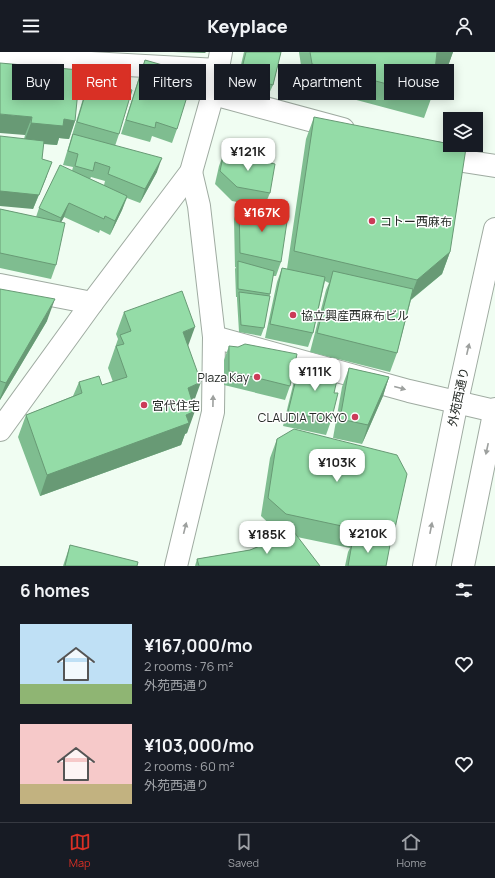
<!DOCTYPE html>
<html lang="en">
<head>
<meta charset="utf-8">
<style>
	body { margin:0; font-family:Manrope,"Noto Sans JP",sans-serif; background:#242831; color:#f1f3f6; height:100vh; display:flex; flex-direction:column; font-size:15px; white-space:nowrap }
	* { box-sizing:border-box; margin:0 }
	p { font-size:13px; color:#9ea1a6 }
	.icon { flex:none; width:22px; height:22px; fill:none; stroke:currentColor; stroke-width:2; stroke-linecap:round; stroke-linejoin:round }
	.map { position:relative; height:514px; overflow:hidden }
	.panel { display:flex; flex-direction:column; background:#171b24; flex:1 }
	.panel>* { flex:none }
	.hud { position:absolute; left:12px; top:12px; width:471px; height:36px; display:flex; gap:8px }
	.controls { position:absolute; left:443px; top:60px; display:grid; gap:8px }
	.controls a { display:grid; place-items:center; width:40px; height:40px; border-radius:0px; background:#171b24; box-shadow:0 2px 10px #0003; font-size:20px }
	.price { position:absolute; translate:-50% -34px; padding:0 9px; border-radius:8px; background:#fff; color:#222; font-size:13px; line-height:26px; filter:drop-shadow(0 1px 2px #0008) }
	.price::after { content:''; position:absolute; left:50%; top:24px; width:12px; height:9px; margin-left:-6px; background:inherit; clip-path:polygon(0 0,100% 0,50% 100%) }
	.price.active { background:#d93025; color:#fff }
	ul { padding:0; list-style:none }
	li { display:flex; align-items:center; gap:12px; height:100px; padding:0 20px }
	li span { display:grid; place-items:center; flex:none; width:112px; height:80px; border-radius:0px; color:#555 }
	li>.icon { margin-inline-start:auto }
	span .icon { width:48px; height:48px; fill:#fffc; stroke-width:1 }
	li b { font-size:17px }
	h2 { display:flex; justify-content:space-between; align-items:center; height:48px; padding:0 20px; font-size:17px }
	.tag { padding:0 14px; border-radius:0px; background:#171b24; box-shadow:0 2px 10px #0003; font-size:14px; line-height:36px }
	.tag.active { background:#d93025; color:#fff }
	header { display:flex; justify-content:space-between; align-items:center; height:52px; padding:0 20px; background:#171b24; font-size:18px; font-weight:800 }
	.dock { display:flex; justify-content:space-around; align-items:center; height:56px; border-top:1px solid #363941; background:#171b24; font-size:11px; color:#9ea1a6 }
	.dock a { display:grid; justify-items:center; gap:2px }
	.dock .active { color:#d93025 }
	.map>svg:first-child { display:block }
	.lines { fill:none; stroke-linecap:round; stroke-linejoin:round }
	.minor-casing { stroke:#9faba1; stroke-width:24 }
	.major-casing { stroke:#9faba1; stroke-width:24 }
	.minor { stroke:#fff; stroke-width:22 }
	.major { stroke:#fff; stroke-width:22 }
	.wall { fill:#7fbd90; fill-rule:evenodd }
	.shaded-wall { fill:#689a75 }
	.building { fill:#94dca7; stroke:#689a75 }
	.oneway { fill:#9da09e }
	.poi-dot { fill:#cb3b58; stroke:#fff; stroke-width:1.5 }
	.labels { text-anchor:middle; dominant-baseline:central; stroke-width:3; stroke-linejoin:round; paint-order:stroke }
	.poi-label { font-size:12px; fill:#262b27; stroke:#fff; text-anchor:start }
	.street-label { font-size:12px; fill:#262b27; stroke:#fff }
</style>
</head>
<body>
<header><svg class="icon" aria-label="menu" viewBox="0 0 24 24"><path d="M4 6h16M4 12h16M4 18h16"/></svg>Keyplace<svg class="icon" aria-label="person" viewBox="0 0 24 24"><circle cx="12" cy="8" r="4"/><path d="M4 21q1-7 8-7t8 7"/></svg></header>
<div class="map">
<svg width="495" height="514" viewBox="0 0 495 514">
	<rect width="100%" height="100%" fill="#f0fdf2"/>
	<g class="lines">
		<defs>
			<g id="minor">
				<polyline points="0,6 218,18"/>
				<polyline points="213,42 343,77"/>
				<polyline points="436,101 463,109 495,114"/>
				<polyline points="0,233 92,251"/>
				<polyline points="214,285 409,339 495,359"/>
				<polyline points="0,378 92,251 191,120 213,42 221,0"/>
				<polyline points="176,514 213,360 214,285 199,154 191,120"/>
			</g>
			<g id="major">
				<polyline points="424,514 457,349 495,177"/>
				<polyline points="463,514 495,357"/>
			</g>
		</defs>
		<use href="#minor" class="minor-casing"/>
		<use href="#major" class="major-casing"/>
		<use href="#minor" class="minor"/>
		<use href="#major" class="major"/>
	</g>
	<g class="wall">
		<polygon points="244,0 281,0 273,33 267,46 235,38"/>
		<polygon points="299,0 453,0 448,14 435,13 432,44 424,66 304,34"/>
		<polygon points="145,8 177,77 172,91 152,84 150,90 121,82 140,22"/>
		<polygon points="0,11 75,69 69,87 59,86 57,93 43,92 42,107 47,124 33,157 24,87 25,83"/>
		<path d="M 90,26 L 119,82 L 115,94 L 157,120 L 140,151 L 127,146 L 122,158 L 110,183 L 100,178 L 99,181 L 64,165 L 61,170 L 56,213 L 51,227 L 0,216 L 0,157 L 36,165 L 39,156 L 72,119 L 73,115 L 63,113 L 85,40 ZM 91,125 L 105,129 L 104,133 L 90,127 Z"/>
		<polygon points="314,65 450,200 442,222 411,248 397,301 390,320 310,300 326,238 329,231 325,229 313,281 308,295 265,286 277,230 282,216 287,217 306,87"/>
		<polygon points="224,100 270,141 264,155 232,149 215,132 219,114"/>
		<polygon points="239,153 281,210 276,224 273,224 264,276 261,284 239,280 237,247 237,245 236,245 235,217 236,215 235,215 234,167"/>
		<polygon points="0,237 47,269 0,348"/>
		<polygon points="124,260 188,294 193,352 187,381 185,382 181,393 40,444 18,385 26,363 73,344 79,330 102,333 113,330 108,316 118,287 116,282"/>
		<polygon points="229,294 290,334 285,348 224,333 224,308"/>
		<polygon points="300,311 334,341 331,369 326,383 283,374 295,325"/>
		<polygon points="349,316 389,325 383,344 362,392 333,386 342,335"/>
		<polygon points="277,387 393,485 389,496 386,514 345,514 348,500 350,496 297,485 320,514 195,514 197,507 250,498 288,483 279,481 261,464 270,406"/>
		<polygon points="70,493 137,514 63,514"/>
	</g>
	<g class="shaded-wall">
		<polygon points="173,0 206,0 205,1"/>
		<polygon points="434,0 453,0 448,14 430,12"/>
		<polygon points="0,62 32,65 25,83 0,81"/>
		<polygon points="64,67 75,69 69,87 59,86 57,93 24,90 31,71"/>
		<polygon points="162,106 157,120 140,151 145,137"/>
		<polygon points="52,110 33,157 0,154 0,139"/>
		<polygon points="127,144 122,158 110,183 115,169"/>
		<polygon points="69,151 64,165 56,180 61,166"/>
		<polygon points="450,200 442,222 409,249 417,228"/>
		<polygon points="55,247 47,269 0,348 0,346 6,331"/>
		<polygon points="195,275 187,297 183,280"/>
		<polygon points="389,325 383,344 362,392 368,373"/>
		<polygon points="201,330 193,352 180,358 188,336"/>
		<polygon points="195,359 187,381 185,382 181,393 40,444 47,423"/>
	</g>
	<g class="building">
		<polygon points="246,0 281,0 273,33 240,24"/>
		<polygon points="310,0 437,0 432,44 312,12"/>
		<polygon points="145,8 194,22 177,77 156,70 155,76 126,68"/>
		<polygon points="0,11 80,18 75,69 64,67 63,74 31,71 32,65 0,62"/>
		<polygon points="90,26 132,38 119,82 77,70"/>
		<polygon points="314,65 450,92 450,93 453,93 466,96 450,200 417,228 294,199"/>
		<polygon points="73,82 162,106 145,137 108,122 110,115 95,110 93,119 75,114 78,102 68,99"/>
		<polygon points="0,84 44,89 42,107 52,110 39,143 0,139"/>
		<polygon points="224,100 275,112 270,141 237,135 220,119"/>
		<polygon points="60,113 127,144 115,169 105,164 104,167 69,151 61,166 39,156"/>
		<polygon points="239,153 288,163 281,210 240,201"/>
		<polygon points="0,157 65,171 56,213 0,201"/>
		<polygon points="238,209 274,219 270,242 238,237"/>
		<polygon points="282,216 325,225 313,281 270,272"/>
		<polygon points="333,219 413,237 397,301 317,281"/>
		<polygon points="0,237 55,247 6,331 0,329"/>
		<polygon points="182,239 195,275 183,280 201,330 188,336 195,359 186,363 189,371 47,423 26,363 82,341 79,330 99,324 102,333 127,325 116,294 124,292 120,283 131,279 124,260"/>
		<polygon points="239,240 270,244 264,276 241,273"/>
		<polygon points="245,292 297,302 290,334 229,319 229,294 238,295"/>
		<polygon points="300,311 339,319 334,341 338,341 331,369 288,360"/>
		<polygon points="349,316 389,325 368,373 340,367"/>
		<polygon points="294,377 397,403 407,422 393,485 286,462 268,446 277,387"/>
		<polygon points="294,480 320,514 199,514 197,507 250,498"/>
		<polygon points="353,486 390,493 386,514 348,514"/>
		<polygon points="70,493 138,510 137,514 65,514"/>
	</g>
	<defs><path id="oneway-solid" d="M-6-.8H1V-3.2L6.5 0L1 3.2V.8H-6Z"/></defs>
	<g class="oneway">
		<use href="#oneway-solid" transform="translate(468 297) rotate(-77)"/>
		<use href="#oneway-solid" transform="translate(400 336) rotate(15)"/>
		<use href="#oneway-solid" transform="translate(213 349) rotate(-89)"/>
		<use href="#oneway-solid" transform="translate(487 397) rotate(102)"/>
		<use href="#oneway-solid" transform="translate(185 476) rotate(-76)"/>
		<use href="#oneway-solid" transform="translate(431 476) rotate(-79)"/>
	</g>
	<g class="poi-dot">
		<circle cx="372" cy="169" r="4"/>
		<circle cx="293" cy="263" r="4"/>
		<circle cx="257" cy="325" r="4"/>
		<circle cx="144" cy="353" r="4"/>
		<circle cx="355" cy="365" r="4"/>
	</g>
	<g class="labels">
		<g class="poi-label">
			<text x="380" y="169">コトー西麻布</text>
			<text x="301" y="263">協立興産西麻布ビル</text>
			<text x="249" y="325" text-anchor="end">Plaza Kay</text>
			<text x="152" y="353">宮代住宅</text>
			<text x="347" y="365" text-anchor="end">CLAUDIA TOKYO</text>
		</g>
		<g class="street-label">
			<text transform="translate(458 345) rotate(-78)">外苑西通り</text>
		</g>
	</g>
</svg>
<div class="controls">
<a><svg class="icon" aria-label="layers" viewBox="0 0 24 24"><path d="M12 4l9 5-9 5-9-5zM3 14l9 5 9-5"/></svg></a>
</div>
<b class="price" style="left:248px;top:120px">¥121K</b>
<b class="price active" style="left:262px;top:181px">¥167K</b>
<b class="price" style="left:315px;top:340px">¥111K</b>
<b class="price" style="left:337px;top:431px">¥103K</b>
<b class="price" style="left:368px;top:502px">¥210K</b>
<b class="price" style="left:267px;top:503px">¥185K</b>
<div class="hud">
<a class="tag">Buy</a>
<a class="tag active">Rent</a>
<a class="tag">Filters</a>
<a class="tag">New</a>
<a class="tag">Apartment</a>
<a class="tag">House</a>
</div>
</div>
<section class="panel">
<h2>6 homes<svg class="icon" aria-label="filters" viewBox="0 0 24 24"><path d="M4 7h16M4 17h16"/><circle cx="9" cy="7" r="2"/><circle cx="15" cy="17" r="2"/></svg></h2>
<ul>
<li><span style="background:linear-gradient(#bfe0f5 75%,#8fb573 0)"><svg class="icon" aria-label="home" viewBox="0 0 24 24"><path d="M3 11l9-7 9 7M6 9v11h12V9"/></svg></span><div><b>¥167,000/mo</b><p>2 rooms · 76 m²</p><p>外苑西通り</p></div><svg class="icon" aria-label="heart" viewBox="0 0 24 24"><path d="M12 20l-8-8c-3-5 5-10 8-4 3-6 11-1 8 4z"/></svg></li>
<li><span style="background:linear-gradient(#f6c9c9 75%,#c2b280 0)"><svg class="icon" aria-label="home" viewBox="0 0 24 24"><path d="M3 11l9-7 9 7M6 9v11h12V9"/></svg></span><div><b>¥103,000/mo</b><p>2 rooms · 60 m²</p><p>外苑西通り</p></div><svg class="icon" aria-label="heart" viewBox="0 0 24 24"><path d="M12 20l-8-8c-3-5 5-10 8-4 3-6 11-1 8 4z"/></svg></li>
</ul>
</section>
<nav class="dock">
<a class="active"><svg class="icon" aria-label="map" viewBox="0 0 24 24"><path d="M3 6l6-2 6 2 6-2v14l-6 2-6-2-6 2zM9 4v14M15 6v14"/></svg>Map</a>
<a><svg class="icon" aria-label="saved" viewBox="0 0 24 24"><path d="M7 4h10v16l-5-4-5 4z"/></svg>Saved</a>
<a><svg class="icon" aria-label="home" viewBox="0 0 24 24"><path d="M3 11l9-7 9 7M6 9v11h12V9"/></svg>Home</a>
</nav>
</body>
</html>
